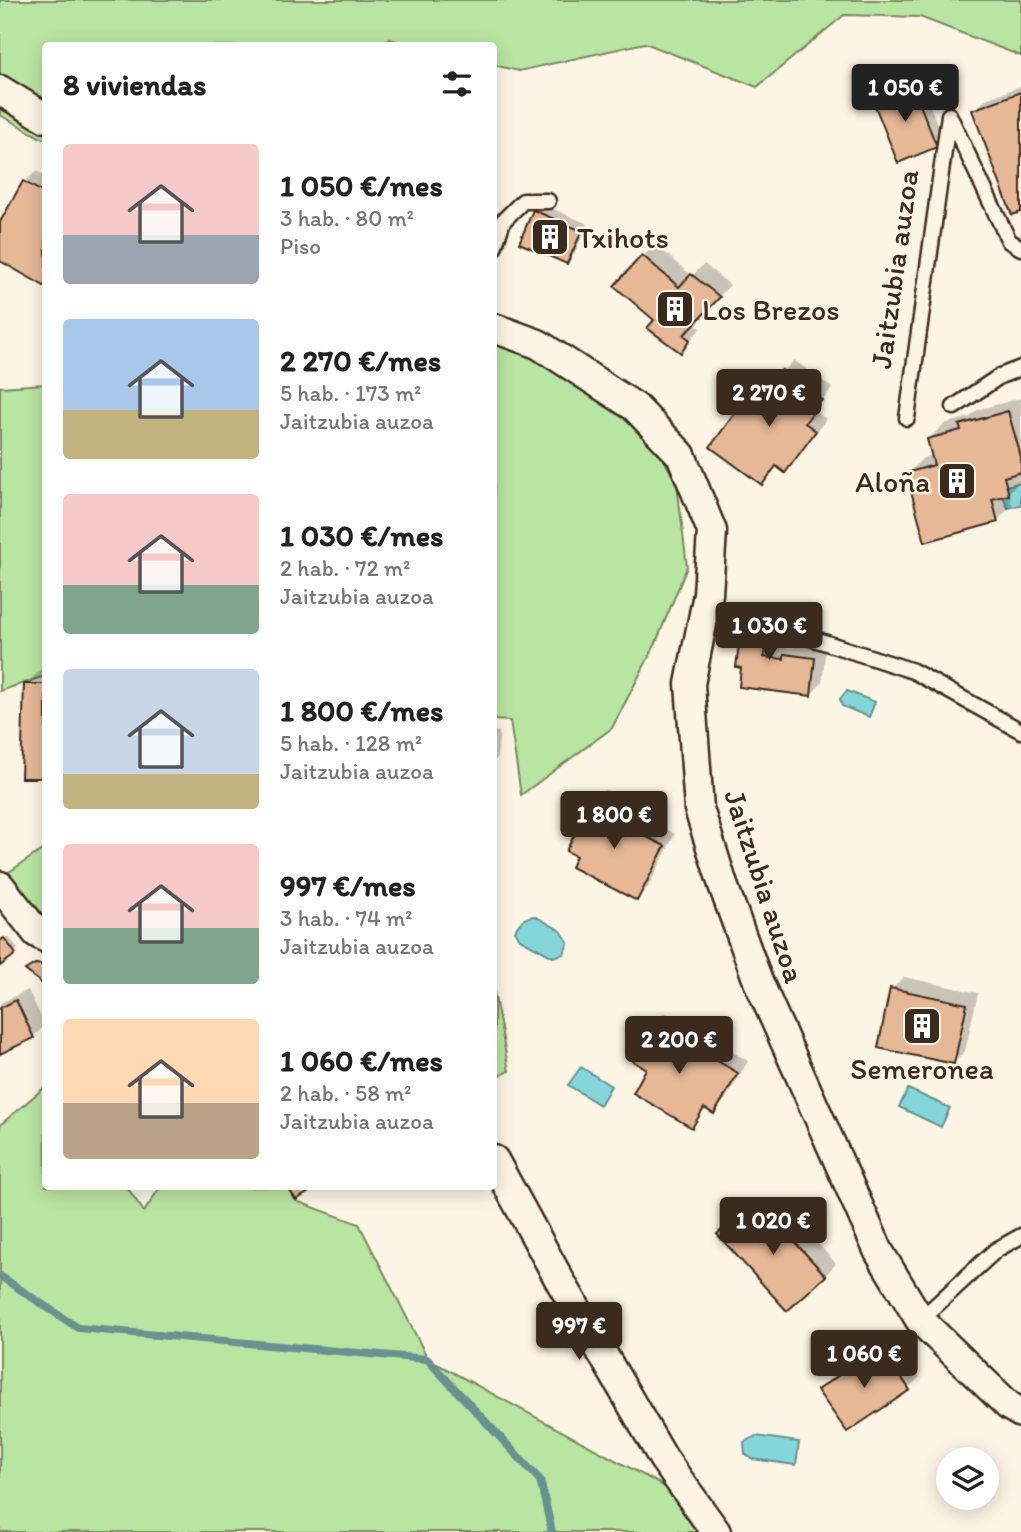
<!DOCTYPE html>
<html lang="es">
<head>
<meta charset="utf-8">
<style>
	body { margin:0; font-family:Itim,sans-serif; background:#f6f6f6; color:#222; height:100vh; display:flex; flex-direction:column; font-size:26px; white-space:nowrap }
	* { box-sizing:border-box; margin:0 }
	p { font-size:23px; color:#767676 }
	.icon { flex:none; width:38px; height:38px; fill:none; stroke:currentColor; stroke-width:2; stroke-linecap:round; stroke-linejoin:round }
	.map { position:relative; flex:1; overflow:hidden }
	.side { position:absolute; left:42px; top:42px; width:455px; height:1148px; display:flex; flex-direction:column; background:#fff; border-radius:7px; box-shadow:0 4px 18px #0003 }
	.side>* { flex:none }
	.controls { position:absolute; left:936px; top:1447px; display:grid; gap:14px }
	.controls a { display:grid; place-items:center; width:63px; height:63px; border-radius:50%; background:#fff; box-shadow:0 4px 18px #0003; font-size:35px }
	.price { position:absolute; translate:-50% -60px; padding:0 16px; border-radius:7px; background:#3b2a1e; color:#fff; font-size:23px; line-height:46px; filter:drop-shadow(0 2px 4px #0008) }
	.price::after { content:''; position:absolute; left:50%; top:42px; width:21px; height:16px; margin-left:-10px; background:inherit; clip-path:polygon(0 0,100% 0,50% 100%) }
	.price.active { background:#222; color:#fff }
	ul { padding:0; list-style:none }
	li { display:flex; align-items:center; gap:21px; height:175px; padding:0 21px }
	li span { display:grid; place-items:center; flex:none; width:196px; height:140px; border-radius:7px; color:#555 }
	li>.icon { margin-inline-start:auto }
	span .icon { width:84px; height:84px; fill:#fffc; stroke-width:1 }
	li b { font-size:30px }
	h2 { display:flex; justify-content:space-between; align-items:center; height:84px; padding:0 21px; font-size:30px }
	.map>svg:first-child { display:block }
	.green { fill:#b9e5a2; stroke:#7a8860; stroke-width:2 }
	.water { fill:#84d6db; stroke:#67918f; stroke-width:2 }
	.shadow { fill:#0003 }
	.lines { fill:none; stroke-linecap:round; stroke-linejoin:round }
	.stream { stroke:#67918f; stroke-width:8 }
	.building { fill:#e6b896; stroke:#3b2a1e; stroke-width:2 }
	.service-casing { stroke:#3b2a1e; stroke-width:19 }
	.minor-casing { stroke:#3b2a1e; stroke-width:33 }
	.service { stroke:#fcf5e5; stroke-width:14 }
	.minor { stroke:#fcf5e5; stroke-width:28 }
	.labels { text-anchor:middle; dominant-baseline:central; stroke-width:5; stroke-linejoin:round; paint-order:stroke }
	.poi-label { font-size:30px; fill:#3b2a1e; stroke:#fcf5e5; text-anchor:start }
	.street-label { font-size:30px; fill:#3b2a1e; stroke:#fcf5e5 }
</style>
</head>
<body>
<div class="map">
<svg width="1021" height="1532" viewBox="0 0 1021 1532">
	<rect width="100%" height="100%" fill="#fcf5e5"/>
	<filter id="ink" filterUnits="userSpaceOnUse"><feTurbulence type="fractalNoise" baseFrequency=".0143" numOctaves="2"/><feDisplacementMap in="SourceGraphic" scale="14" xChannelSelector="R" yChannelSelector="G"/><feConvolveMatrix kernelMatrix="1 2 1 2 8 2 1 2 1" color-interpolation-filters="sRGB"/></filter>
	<g filter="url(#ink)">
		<g class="green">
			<polygon points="0,0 1021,0 1021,56 920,17 844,15 757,87 645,43 519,71 494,65 494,46 414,46 389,39 384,46 46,46 45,140 0,115"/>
			<polygon points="494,328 635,407 677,484 687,567 655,645 612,728 521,795 510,721 494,720"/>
			<polygon points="45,384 45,676 0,691 0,387"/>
			<polygon points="45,848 45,938 0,878"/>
			<polygon points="494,992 509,1071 494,1079"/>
			<polygon points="45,1087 46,1186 127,1187 144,1212 160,1187 287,1187 296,1201 359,1224 428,1359 721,1517 723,1532 0,1532 0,1125"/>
		</g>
		<g class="water">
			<polygon points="1021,482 1021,505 1008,508 1003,496 1006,486"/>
			<polygon points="847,691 875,702 869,717 842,706 840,699"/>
			<path d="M 535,916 L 561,931 L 568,942 L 564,954 L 553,957 L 520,939 L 515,931 C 520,921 524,917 535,916 Z"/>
			<polygon points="581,1067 611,1086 600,1105 568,1085"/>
			<polygon points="908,1089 950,1108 941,1127 899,1107"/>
			<polygon points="756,1436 799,1442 796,1465 752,1459 745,1454 744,1442"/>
		</g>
		<g class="shadow">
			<polygon points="919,79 943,138 936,146 875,102 883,94"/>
			<polygon points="1021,86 1021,210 974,111 986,99"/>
			<polygon points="36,171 46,176 46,285 0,259 0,226 25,182"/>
			<polygon points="542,204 588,224 574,254 567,262 535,211"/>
			<polygon points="655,244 692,276 704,264 730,285 694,323 701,328 681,351 656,320 616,286"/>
			<polygon points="794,360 832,388 815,411 826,419 797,459 785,471 778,465 762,483 756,387 768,376 776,381"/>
			<polygon points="1021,398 1021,480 1009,492 1012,505 997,521 908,473 923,458 933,455 929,439 944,424 970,417 977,410"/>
			<polygon points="751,605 781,610 774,646 793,648 798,643 826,646 822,683 811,694 741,643 740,617"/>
			<polygon points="41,669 46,669 46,777 26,684"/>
			<polygon points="494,731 499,732 497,758 494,762"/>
			<polygon points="605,790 651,813 647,820 675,834 648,887 637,899 593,801"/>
			<polygon points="8,936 18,949 0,964 0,943"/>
			<polygon points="40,962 46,962 44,982 31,967"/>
			<polygon points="904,977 978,993 965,1051 954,1063 892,989"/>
			<polygon points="28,990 45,1025 33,1037 0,1052 0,1003"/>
			<polygon points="664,1012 748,1061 725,1100 713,1112 707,1108 692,1125 653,1023"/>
			<polygon points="757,1199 768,1211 777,1204 788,1216 798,1206 809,1218 802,1225 836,1264 825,1275 731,1223"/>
			<polygon points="892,1337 920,1377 908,1388 820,1390 831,1379"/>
		</g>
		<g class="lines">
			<polyline class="stream" points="0,1276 78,1328 427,1359 540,1480 552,1532"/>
		</g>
		<g class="building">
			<polygon points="912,85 937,147 898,163 873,101"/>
			<polygon points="1021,92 1021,212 1012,215 972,110"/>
			<polygon points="23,181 46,194 46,287 0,261 0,222"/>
			<polygon points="533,210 582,231 567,264 519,243"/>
			<polygon points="642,255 679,287 691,274 720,297 684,335 690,340 681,353 647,328 654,320 614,286"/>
			<polygon points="782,370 822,400 805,423 816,431 785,473 776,466 762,485 710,447 755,386 765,393"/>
			<polygon points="1008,411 1021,457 1021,472 1004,477 1009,495 992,499 998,522 925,542 906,473 934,465 927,439 961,430 959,425"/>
			<polygon points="738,616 771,621 764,657 784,659 784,654 815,658 811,696 739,687 741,668 736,667 739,644 733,644"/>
			<polygon points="24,684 46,684 46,778 21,778"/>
			<polygon points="592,800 640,825 637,832 665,846 637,901 571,867 576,856 566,851"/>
			<polygon points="4,938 16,954 0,966 0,941"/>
			<polygon points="35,964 46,965 44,985 25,970"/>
			<polygon points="890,988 967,1004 954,1064 878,1048"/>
			<polygon points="16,1000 34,1038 0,1054 0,1008"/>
			<polygon points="651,1022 738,1073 714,1114 704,1108 692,1128 633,1093 646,1069 629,1059"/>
			<polygon points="287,1186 319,1186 296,1200"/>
			<polygon points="745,1210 755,1221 764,1214 775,1226 786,1217 799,1231 791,1238 826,1276 787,1311 717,1234"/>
			<polygon points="880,1347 910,1390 847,1432 817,1390"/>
		</g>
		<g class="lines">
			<defs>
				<g id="service">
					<polyline points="494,248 503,221 523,201 548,201"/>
					<polyline points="954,407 1000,376 1021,368"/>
					<polyline points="907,418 949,115 1009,241 1021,248"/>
					<polyline points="805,636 913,671 1021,731"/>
					<polyline points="920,1320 996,1250 1021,1236"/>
				</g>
				<g id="minor">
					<polyline points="0,90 46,118"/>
					<polyline points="494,328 538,344 635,407 681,455 712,531 708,594 690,684 699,809 723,885 758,981 879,1252 920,1320 1009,1406 1021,1413"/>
					<polyline points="0,886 37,933 46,938"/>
					<polyline points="494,1160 559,1279 663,1458 716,1532"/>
				</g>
			</defs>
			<use href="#service" class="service-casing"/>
			<use href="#minor" class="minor-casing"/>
			<use href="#service" class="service"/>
			<use href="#minor" class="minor"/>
		</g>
	</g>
	<defs>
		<symbol id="building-square" viewBox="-11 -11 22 22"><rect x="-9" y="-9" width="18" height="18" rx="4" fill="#3b2a1e" stroke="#fcf5e5"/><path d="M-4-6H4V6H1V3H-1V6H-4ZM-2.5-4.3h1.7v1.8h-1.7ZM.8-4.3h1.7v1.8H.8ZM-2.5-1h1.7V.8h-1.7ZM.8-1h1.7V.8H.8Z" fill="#fff"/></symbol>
	</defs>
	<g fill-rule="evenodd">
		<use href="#building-square" x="528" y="215" width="44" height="44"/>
		<use href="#building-square" x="653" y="287" width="44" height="44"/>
		<use href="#building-square" x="935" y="459" width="44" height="44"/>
		<use href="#building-square" x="900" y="1004" width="44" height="44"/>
	</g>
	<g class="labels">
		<g class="poi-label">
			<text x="577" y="237">Txihots</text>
			<text x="702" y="309">Los Brezos</text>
			<text x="930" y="481" text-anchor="end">Aloña</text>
			<text x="922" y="1068" text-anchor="middle">Semeronea</text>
		</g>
		<g class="street-label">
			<text transform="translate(894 269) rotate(-82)">Jaitzubia auzoa</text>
			<text transform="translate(765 886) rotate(72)">Jaitzubia auzoa</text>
		</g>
	</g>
</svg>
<div class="controls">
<a><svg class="icon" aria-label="layers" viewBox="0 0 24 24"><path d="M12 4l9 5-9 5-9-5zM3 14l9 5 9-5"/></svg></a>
</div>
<b class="price active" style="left:905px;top:124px">1 050 €</b>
<b class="price" style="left:769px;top:429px">2 270 €</b>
<b class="price" style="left:769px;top:662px">1 030 €</b>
<b class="price" style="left:614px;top:851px">1 800 €</b>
<b class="price" style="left:679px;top:1076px">2 200 €</b>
<b class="price" style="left:773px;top:1257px">1 020 €</b>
<b class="price" style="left:579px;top:1362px">997 €</b>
<b class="price" style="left:864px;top:1390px">1 060 €</b>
<section class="side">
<h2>8 viviendas<svg class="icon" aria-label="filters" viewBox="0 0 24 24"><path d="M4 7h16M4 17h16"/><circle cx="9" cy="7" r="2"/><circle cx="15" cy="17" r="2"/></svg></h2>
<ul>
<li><span style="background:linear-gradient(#f6c9c9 65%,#9aa5b1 0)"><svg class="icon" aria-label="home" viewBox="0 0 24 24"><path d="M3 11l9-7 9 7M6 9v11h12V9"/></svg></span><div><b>1 050 €/mes</b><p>3 hab. · 80 m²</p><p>Piso</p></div></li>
<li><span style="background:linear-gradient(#a9c7e8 65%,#c2b280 0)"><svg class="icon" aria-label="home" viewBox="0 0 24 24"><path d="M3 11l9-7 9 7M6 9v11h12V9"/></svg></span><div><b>2 270 €/mes</b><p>5 hab. · 173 m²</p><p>Jaitzubia auzoa</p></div></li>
<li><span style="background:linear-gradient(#f6c9c9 65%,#7fa58c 0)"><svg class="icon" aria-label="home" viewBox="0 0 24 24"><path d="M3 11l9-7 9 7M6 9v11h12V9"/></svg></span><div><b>1 030 €/mes</b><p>2 hab. · 72 m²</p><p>Jaitzubia auzoa</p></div></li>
<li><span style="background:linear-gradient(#c9d6e8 75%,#c2b280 0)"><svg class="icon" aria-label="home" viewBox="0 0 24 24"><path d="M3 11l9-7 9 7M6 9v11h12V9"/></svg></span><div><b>1 800 €/mes</b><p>5 hab. · 128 m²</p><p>Jaitzubia auzoa</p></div></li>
<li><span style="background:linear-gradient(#f6c9c9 60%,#7fa58c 0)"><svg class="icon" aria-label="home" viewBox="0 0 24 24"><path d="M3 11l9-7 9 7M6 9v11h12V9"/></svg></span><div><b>997 €/mes</b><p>3 hab. · 74 m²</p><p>Jaitzubia auzoa</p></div></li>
<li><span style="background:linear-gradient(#ffd9b3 60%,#b9a48a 0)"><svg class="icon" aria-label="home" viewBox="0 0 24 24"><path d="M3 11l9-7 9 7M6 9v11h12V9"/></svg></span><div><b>1 060 €/mes</b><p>2 hab. · 58 m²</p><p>Jaitzubia auzoa</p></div></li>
</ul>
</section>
</div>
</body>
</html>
